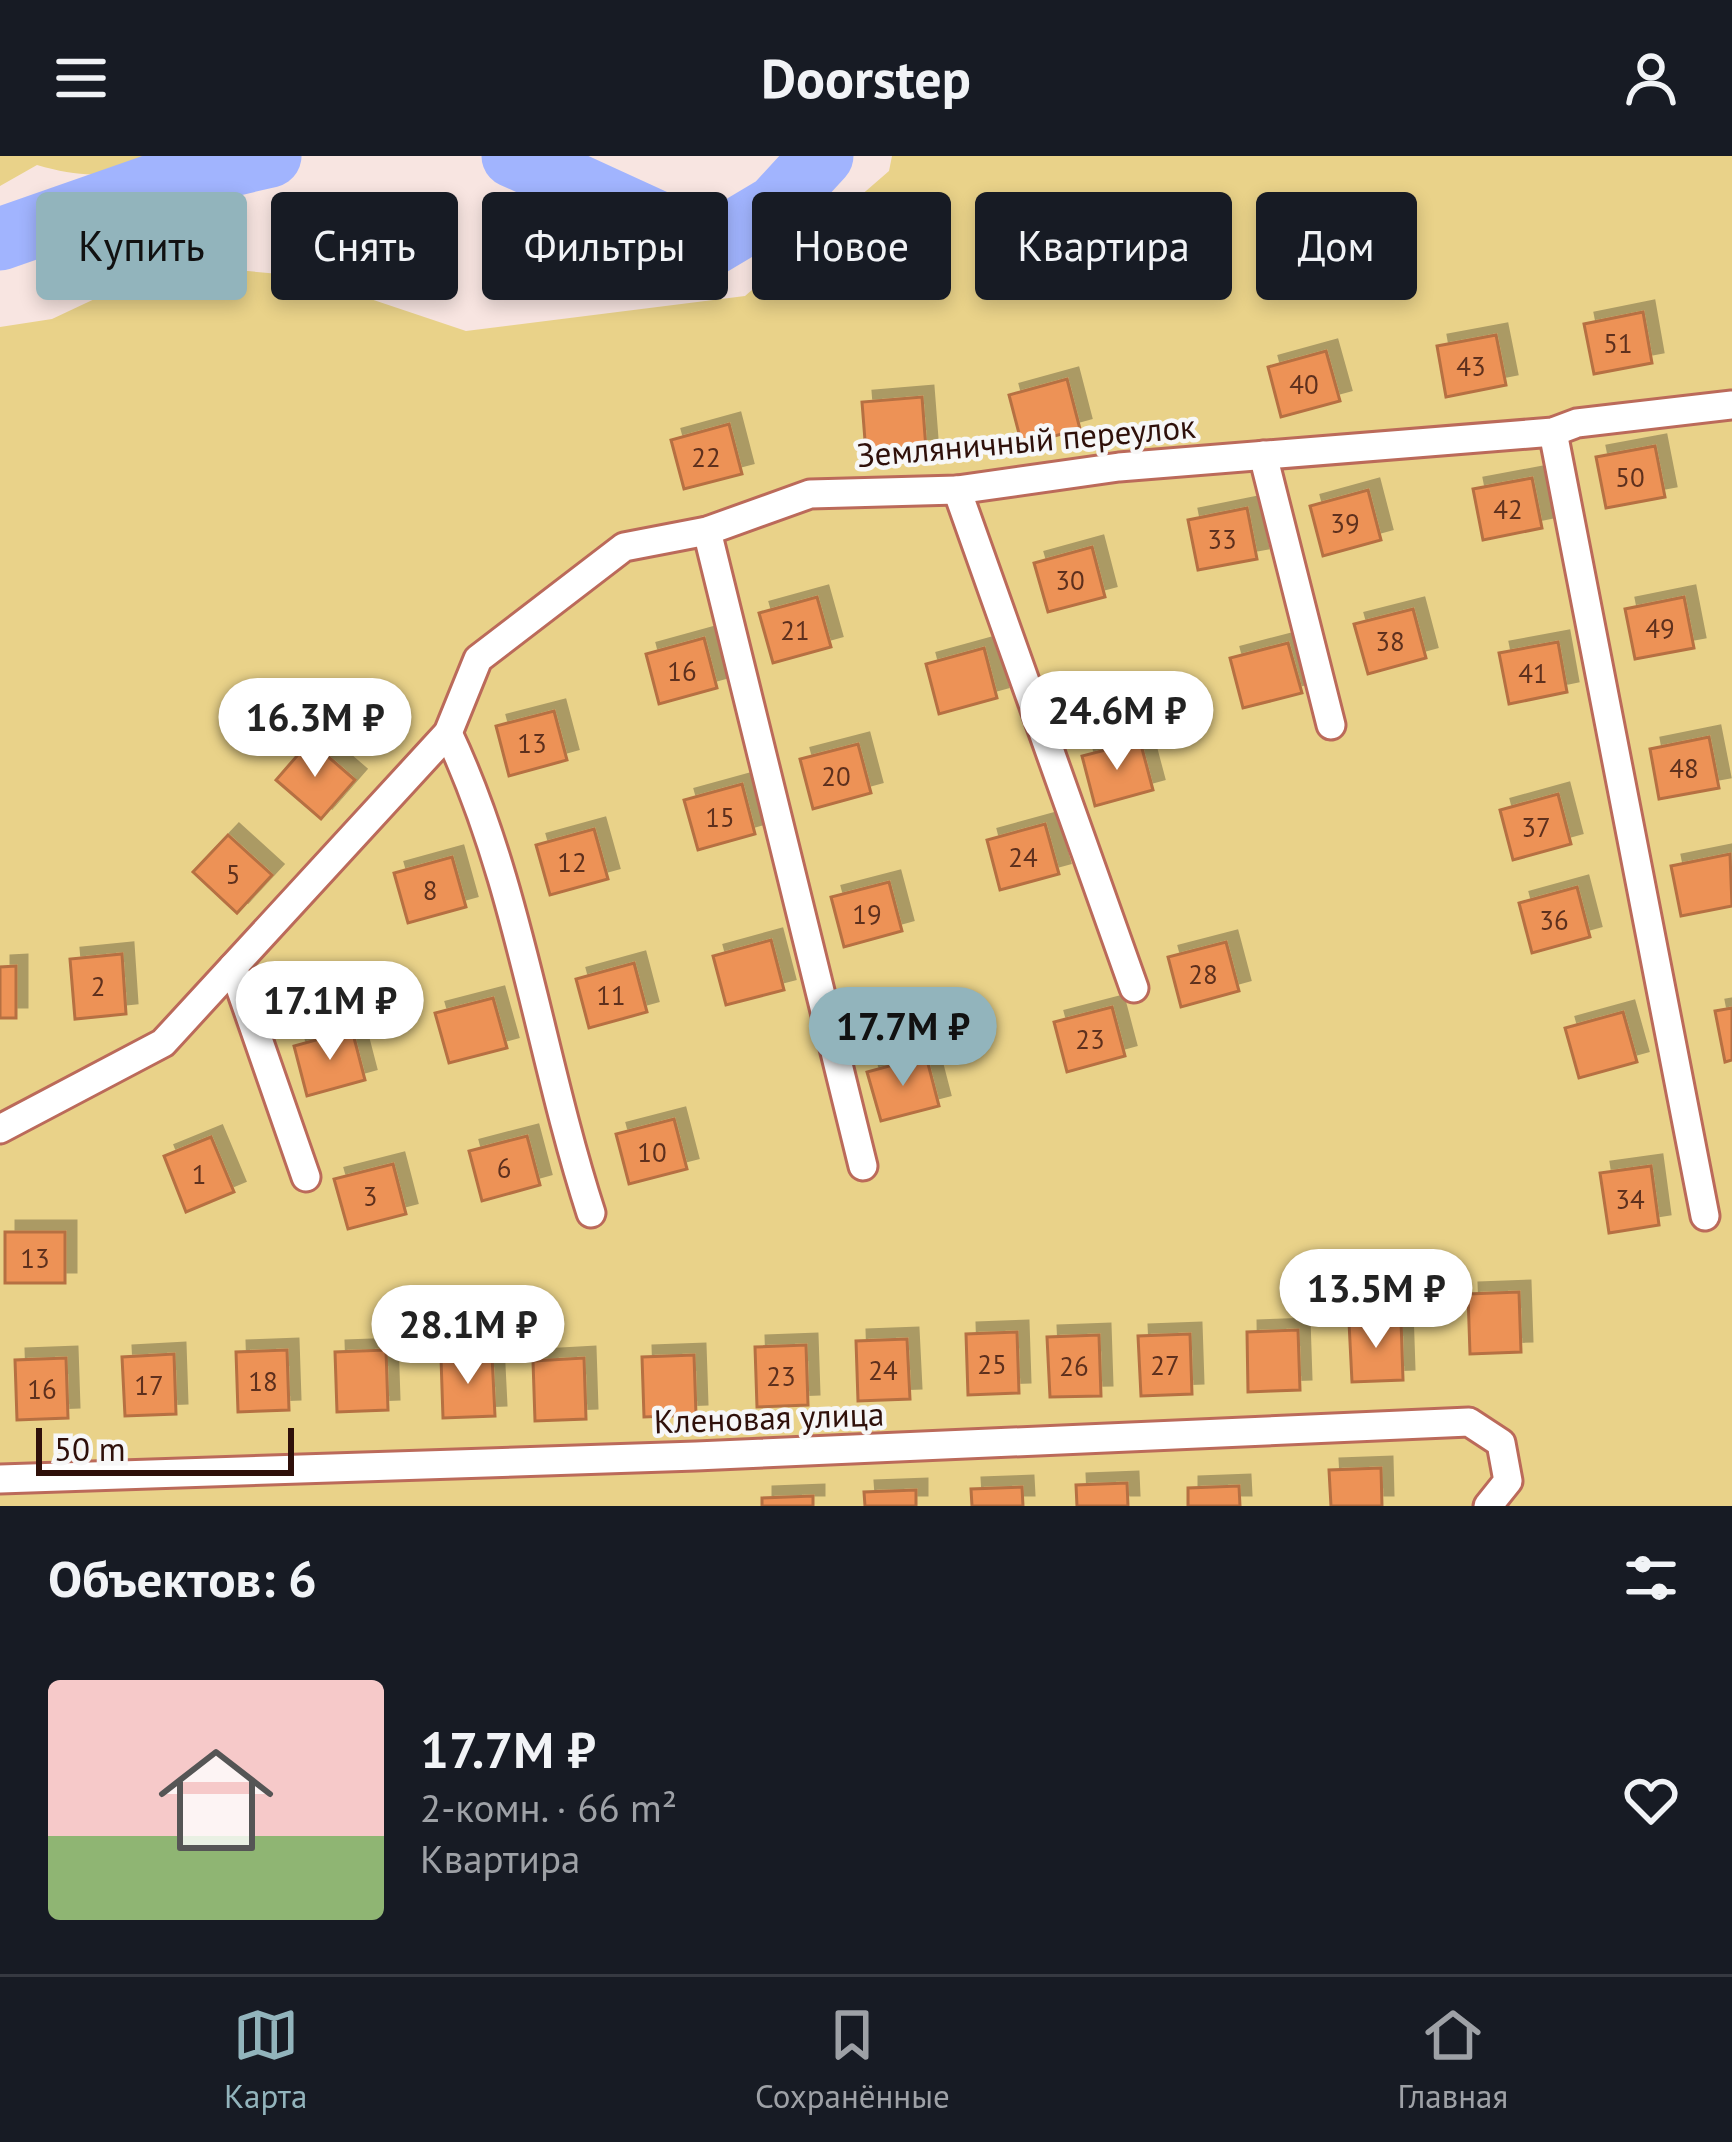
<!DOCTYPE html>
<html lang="ru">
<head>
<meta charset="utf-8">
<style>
	body { margin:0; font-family:"PT Sans",sans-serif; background:#242831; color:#f1f3f6; height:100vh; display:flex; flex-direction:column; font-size:45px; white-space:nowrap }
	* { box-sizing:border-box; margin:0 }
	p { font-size:39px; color:#9ea1a6 }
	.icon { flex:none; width:66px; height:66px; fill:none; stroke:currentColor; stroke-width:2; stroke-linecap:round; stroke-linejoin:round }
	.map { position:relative; height:1350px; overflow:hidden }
	.side { display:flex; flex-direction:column; background:#171b24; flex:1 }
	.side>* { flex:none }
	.hud { position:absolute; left:36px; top:36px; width:1662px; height:108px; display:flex; gap:24px }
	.scale { position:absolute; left:36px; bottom:30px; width:258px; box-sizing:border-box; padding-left:12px; border:6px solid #2f100a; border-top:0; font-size:33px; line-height:42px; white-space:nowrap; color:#2f100a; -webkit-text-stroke:9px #f7f7f7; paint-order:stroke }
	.price { position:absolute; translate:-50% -102px; padding:0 27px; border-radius:42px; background:#fff; color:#222; font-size:39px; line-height:78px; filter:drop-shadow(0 3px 6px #0008) }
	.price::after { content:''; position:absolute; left:50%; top:72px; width:36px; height:27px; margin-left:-18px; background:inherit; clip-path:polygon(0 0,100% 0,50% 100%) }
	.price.on { background:#92b4bc; color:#111 }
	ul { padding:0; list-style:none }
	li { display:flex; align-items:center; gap:36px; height:300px; padding:0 48px }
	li+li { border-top:3px solid #363941 }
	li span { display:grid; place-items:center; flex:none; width:336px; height:240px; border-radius:12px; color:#555 }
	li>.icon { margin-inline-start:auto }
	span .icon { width:144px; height:144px; fill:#fffc; stroke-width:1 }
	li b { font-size:51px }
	h2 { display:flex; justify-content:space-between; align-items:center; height:144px; padding:0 48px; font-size:51px }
	.pill { padding:0 42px; border-radius:12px; background:#171b24; box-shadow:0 6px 18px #0003; font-size:42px; line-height:108px }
	.pill.on { background:#92b4bc; color:#111 }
	header { display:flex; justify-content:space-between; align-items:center; height:156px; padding:0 48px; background:#171b24; font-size:54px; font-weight:800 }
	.tab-bar { display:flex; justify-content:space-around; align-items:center; height:168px; border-top:3px solid #363941; background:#171b24; font-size:33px; color:#9ea1a6 }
	.tab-bar a { display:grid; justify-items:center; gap:6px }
	.tab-bar .on { color:#92b4bc }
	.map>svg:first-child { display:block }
	.green { fill:#e9d289 }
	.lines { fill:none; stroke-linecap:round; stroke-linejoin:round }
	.river { stroke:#a1b4fe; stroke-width:63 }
	.building { fill:#ed9256; stroke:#b67043; stroke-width:3; filter:url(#shadow) }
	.street-casing { stroke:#bb6a5a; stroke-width:33 }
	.street { stroke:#fff; stroke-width:27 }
	.labels { text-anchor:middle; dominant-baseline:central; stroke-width:9; stroke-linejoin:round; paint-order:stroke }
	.number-label { font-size:27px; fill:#5e301d }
	.street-label { font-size:33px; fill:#2f100a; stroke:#f7f7f7 }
</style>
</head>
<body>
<header><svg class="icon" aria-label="menu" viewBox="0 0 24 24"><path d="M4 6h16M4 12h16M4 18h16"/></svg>Doorstep<svg class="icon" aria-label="person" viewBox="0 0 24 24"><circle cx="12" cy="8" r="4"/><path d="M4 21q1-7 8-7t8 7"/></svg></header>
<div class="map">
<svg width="1732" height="1350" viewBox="0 0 1732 1350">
	<defs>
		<filter id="shadow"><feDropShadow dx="11" dy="-11" stdDeviation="0" flood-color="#0004"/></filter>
	</defs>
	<rect width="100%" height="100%" fill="#f8e5e1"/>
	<g class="green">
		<path d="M 0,0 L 168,0 C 119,21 88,24 37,9 L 0,30 Z"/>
		<polygon points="892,0 1732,0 1732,1350 0,1350 0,171 52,163 169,108 302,120 466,175 745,140 889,15"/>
	</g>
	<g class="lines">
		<g class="river">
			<polyline points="513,0 709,90 776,50 822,0"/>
			<polyline points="0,83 172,23 270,0"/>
		</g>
	</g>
	<g class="building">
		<polygon points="1643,156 1652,207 1594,218 1584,168"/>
		<polygon points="1496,179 1506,229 1446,241 1437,190"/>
		<polygon points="1326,195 1340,245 1281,261 1268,211"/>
		<polygon points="1067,223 1080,273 1022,289 1009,239"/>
		<polygon points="922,241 926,293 866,297 862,246"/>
		<polygon points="729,268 742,318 684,333 671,284"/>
		<polygon points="1655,290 1665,341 1606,352 1596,301"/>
		<polygon points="1532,322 1542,372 1483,384 1473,333"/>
		<polygon points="1368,334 1381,384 1323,400 1310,350"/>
		<polygon points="1247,352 1257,403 1198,414 1188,364"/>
		<polygon points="1092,391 1105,441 1048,456 1034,407"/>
		<polygon points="817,441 831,491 773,507 759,457"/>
		<polygon points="1684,441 1694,492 1635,503 1625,453"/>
		<polygon points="1413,453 1426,502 1368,518 1354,468"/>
		<polygon points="704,482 717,532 659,548 646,498"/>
		<polygon points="1558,486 1567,536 1509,548 1499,497"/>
		<polygon points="1288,487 1302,537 1243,552 1230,502"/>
		<polygon points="984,492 997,542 939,558 926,508"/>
		<polygon points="554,555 567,604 509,620 496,570"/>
		<polygon points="1709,581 1719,632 1659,643 1650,593"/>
		<polygon points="310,585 355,624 321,663 276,624"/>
		<polygon points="1140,585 1153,634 1095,650 1082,600"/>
		<polygon points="858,588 871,637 813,653 800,603"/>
		<polygon points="742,628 755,678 698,694 684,644"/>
		<polygon points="1558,638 1571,688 1513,704 1500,654"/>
		<polygon points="1045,668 1059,718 1000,734 987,684"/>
		<polygon points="594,673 608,723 550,739 536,689"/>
		<polygon points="228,679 272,719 237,757 193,716"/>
		<polygon points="1730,698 1732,750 1681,760 1671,710"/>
		<polygon points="452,701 466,751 408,767 394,717"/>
		<polygon points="889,726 902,775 844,791 831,741"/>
		<polygon points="1577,731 1590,781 1532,797 1519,747"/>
		<polygon points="771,784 784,834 726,849 713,800"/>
		<polygon points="1226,786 1239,835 1181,851 1168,801"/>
		<polygon points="122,798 126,858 75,863 70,803"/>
		<polygon points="634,807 647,856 589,872 576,823"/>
		<polygon points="16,810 16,862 0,862 0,811"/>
		<polygon points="493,842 507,892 449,907 435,857"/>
		<polygon points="1112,851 1125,900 1067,916 1054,866"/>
		<polygon points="1732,852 1732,904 1725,906 1715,855"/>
		<polygon points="1623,856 1637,906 1579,922 1565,872"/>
		<polygon points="352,874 365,924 307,940 294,890"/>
		<polygon points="926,900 939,950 881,965 867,916"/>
		<polygon points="674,963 687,1013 629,1028 616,978"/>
		<polygon points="527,980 540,1029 482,1045 469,995"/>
		<polygon points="211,981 234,1036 186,1056 164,1000"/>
		<polygon points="393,1008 406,1058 348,1073 334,1023"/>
		<polygon points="1651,1010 1659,1069 1609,1077 1600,1017"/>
		<rect x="5" y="1076" width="60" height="51"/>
		<polygon points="1519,1136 1521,1196 1470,1198 1468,1138"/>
		<polygon points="1401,1164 1403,1224 1352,1226 1349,1166"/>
		<polygon points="1298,1174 1300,1234 1248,1236 1247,1176"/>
		<polygon points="1017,1176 1019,1237 968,1239 966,1178"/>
		<polygon points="1190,1178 1192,1238 1141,1240 1138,1180"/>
		<polygon points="1099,1179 1101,1240 1050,1241 1047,1181"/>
		<polygon points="907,1183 910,1243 858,1245 856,1185"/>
		<polygon points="806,1189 808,1249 757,1251 755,1191"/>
		<polygon points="287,1194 289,1254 238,1256 236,1196"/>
		<polygon points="386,1194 388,1254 337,1256 335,1196"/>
		<polygon points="174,1198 176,1258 125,1260 122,1201"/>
		<polygon points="694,1199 696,1259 644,1261 642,1201"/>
		<polygon points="492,1200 495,1260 443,1262 441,1202"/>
		<polygon points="66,1202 68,1262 17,1264 15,1204"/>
		<polygon points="584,1202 586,1263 535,1265 533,1205"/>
		<polygon points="1381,1312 1382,1350 1331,1350 1329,1314"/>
		<polygon points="1127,1327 1128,1350 1077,1350 1076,1329"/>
		<polygon points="1239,1330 1240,1350 1188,1350 1188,1332"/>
		<polygon points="1022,1331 1023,1350 972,1350 971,1333"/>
		<polygon points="916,1334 916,1350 865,1350 864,1336"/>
		<polygon points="813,1340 813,1350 762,1350 762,1342"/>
	</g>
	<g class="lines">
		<defs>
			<g id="street">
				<polyline points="1553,276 1705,1060"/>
				<polyline points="1263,299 1331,569"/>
				<polyline points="957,334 1134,832"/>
				<polyline points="707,375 863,1010"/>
				<path d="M 448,577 C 519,727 540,900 591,1057"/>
				<polyline points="233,811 306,1021"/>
				<polyline points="0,973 163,887 448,577 478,503 624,391 707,375 810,338 957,334 1119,311 1553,276 1577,267 1732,249"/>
				<polyline points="0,1323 696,1300 1469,1266 1501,1287 1508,1325 1488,1350"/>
			</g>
		</defs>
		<use href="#street" class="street-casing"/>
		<use href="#street" class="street"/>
	</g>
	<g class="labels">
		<g class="number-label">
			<text x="1618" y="187">51</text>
			<text x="1471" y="210">43</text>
			<text x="1304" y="228">40</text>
			<text x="706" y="301">22</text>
			<text x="1630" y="321">50</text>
			<text x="1508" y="353">42</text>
			<text x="1345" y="367">39</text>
			<text x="1222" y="383">33</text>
			<text x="1070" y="424">30</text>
			<text x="1660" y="472">49</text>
			<text x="795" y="474">21</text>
			<text x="1390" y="485">38</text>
			<text x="682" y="515">16</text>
			<text x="1533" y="517">41</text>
			<text x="532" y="587">13</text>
			<text x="1684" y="612">48</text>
			<text x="836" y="620">20</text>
			<text x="720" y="661">15</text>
			<text x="1536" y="671">37</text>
			<text x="1023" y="701">24</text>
			<text x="572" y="706">12</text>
			<text x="233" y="718">5</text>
			<text x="430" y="734">8</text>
			<text x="867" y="758">19</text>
			<text x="1554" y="764">36</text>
			<text x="1203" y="818">28</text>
			<text x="98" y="830">2</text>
			<text x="611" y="839">11</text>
			<text x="1090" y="883">23</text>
			<text x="652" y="996">10</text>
			<text x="504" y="1012">6</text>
			<text x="199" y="1018">1</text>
			<text x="370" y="1040">3</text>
			<text x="1630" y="1043">34</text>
			<text x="35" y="1102">13</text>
			<text x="992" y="1208">25</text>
			<text x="1165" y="1209">27</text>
			<text x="1074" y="1210">26</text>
			<text x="883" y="1214">24</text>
			<text x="781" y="1220">23</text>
			<text x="263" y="1225">18</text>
			<text x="149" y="1229">17</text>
			<text x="42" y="1233">16</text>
		</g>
		<g class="street-label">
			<text transform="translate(1026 284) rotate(-5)">Земляничный переулок</text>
			<text transform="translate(769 1261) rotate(-2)">Кленовая улица</text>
		</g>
	</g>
</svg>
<div class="scale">50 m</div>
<b class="price" style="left:1117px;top:617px">24.6M ₽</b>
<b class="price" style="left:315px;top:624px">16.3M ₽</b>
<b class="price" style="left:330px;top:907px">17.1M ₽</b>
<b class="price on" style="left:903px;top:933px">17.7M ₽</b>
<b class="price" style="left:1376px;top:1195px">13.5M ₽</b>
<b class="price" style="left:468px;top:1231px">28.1M ₽</b>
<div class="hud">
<a class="pill on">Купить</a>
<a class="pill">Снять</a>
<a class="pill">Фильтры</a>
<a class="pill">Новое</a>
<a class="pill">Квартира</a>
<a class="pill">Дом</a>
</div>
</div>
<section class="side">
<h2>Объектов: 6<svg class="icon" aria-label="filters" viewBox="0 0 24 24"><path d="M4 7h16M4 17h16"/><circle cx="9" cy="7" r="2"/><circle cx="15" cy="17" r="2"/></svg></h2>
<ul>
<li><span style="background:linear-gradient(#f6c9c9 65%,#8fb573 0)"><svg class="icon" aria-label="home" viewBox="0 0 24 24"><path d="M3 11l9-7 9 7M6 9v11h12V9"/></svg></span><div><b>17.7M ₽</b><p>2-комн. · 66 m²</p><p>Квартира</p></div><svg class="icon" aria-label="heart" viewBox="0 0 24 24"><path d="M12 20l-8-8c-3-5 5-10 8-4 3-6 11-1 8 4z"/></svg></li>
</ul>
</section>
<nav class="tab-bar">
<a class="on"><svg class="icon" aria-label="map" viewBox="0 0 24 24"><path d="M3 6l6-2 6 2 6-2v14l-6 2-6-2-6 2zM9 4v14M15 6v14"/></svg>Карта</a>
<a><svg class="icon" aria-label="saved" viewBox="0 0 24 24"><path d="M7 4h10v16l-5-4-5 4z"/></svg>Сохранённые</a>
<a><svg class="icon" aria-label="home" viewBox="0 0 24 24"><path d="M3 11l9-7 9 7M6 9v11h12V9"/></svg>Главная</a>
</nav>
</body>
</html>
